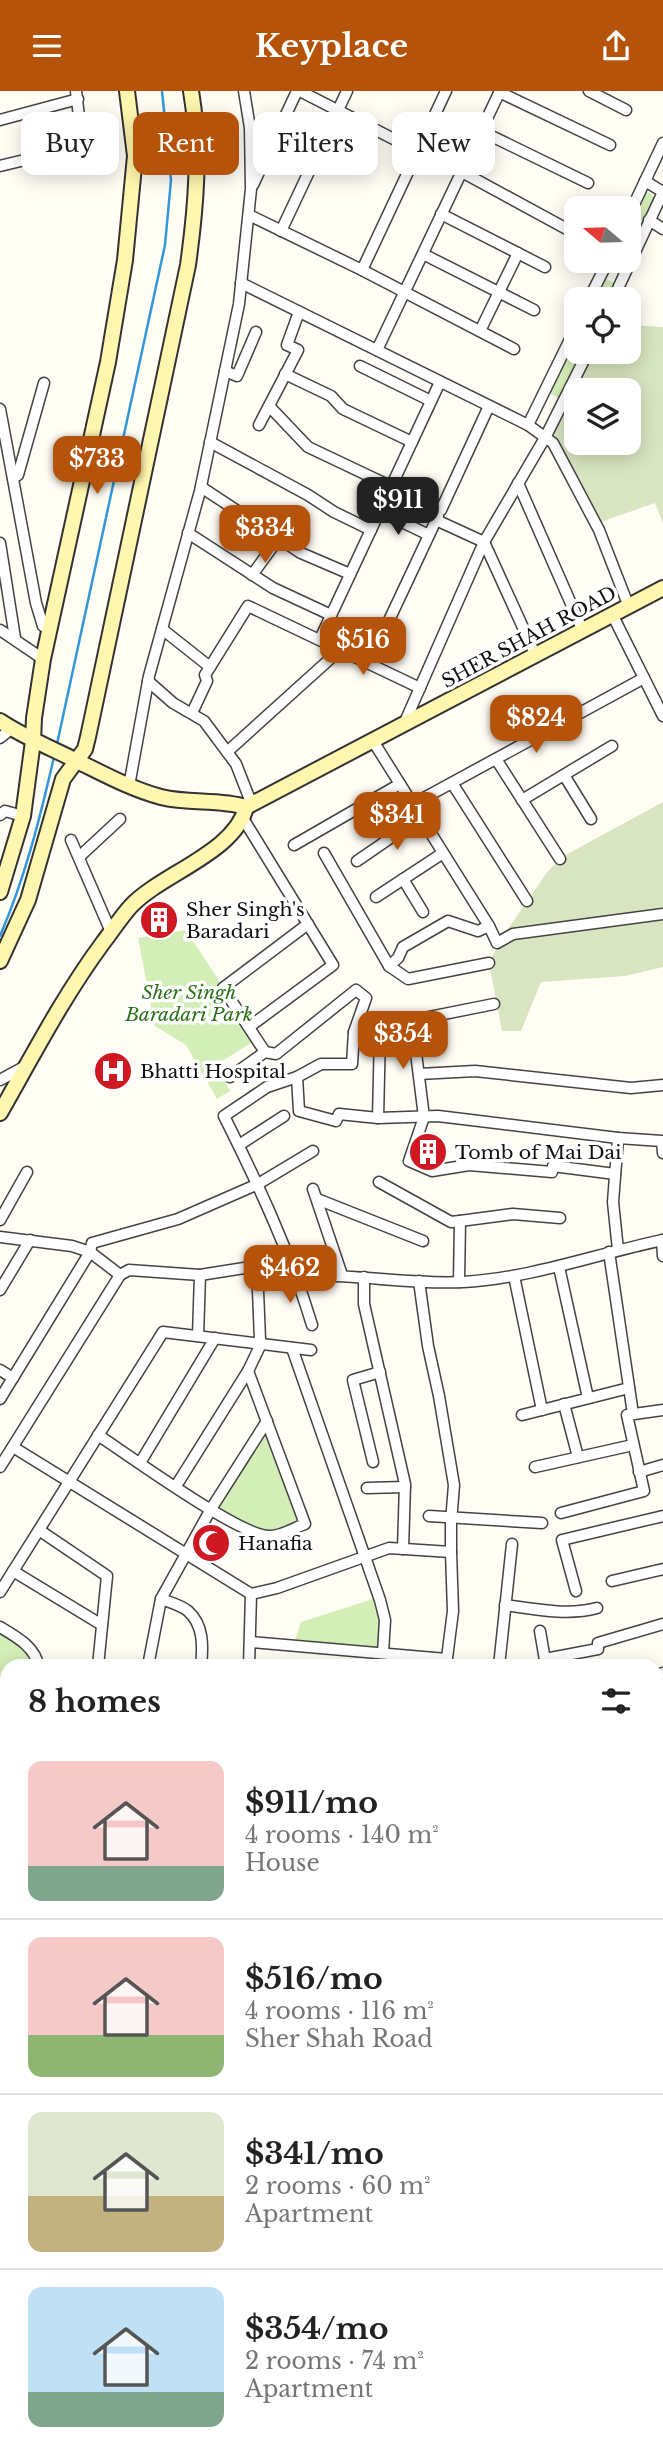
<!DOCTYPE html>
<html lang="en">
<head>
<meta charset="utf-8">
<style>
	body { margin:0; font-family:"Libre Baskerville",serif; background:#f2f2f2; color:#222; height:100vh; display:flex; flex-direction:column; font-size:26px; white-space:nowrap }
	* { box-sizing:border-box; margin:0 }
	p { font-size:23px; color:#767676 }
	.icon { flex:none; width:38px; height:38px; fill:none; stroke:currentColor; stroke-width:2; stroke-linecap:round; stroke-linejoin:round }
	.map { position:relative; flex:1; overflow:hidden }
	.panel { position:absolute; left:0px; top:1568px; width:663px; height:798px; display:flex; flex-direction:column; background:#fff; border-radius:21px 21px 0 0; box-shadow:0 4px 18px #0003 }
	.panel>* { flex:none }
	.top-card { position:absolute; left:21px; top:21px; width:621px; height:63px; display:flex; gap:14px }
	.needle { width:46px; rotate:289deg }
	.tools { position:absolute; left:564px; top:105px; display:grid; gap:14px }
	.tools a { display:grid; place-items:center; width:77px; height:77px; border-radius:14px; background:#fff; box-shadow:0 4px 18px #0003; font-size:35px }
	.price { position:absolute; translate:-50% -60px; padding:0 16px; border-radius:14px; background:#b45309; color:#fff; font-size:23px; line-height:46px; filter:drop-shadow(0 2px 4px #0008) }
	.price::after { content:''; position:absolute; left:50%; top:42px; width:21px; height:16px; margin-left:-10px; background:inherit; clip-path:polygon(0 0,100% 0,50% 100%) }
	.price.active { background:#222; color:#fff }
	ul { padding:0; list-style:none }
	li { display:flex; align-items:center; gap:21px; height:175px; padding:0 28px }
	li+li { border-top:2px solid #e0e0e0 }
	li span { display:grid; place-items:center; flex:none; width:196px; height:140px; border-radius:14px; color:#555 }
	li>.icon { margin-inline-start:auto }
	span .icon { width:84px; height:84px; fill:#fffc; stroke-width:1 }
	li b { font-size:30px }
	h2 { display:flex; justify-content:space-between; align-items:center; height:84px; padding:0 28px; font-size:30px }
	.chip { padding:0 24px; border-radius:14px; background:#fff; box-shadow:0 4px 18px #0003; font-size:24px; line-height:63px }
	.chip.active { background:#b45309; color:#fff }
	header { display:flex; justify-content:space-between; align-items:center; height:91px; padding:0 28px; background:#b45309; color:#fff; font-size:32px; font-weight:700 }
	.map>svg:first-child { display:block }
	.green { fill:#d4eeb8 }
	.cemetery { fill:#d9e5c0; fill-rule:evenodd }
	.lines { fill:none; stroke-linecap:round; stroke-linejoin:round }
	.stream { stroke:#3298da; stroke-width:2.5 }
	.street-casing { stroke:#434343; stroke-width:13 }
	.secondary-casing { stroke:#323232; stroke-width:18 }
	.street { stroke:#fff; stroke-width:10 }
	.secondary { stroke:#fff6af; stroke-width:14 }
	.labels { text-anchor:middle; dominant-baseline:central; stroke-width:7; stroke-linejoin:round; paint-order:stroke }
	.street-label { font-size:19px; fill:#101010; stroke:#fff }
	.poi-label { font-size:19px; fill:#101010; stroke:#fff; text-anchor:start }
	.park-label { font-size:19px; font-style:italic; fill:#2b7019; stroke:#fff }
</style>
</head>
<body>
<header><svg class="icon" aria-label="menu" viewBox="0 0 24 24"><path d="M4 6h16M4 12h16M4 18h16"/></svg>Keyplace<svg class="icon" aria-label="share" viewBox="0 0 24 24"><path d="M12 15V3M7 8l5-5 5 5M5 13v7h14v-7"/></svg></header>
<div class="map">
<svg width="663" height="2366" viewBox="0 0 663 2366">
	<rect width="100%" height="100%" fill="#fffdf4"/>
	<g class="green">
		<polygon points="646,101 650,102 655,108 628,166 628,135"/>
		<polygon points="606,188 613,191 609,208 593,208 602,189"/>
		<polygon points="576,246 576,261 583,261 560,308 549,302"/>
		<polygon points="186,839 257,948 216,974 230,1000 217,1008 186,954 155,935 138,847"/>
		<polygon points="267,1330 304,1430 271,1446 211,1418"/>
		<polygon points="379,1506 383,1562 293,1555 301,1531"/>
		<polygon points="0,1536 19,1547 38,1575 7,1575 7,1690 0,1689"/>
	</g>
	<g class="cemetery">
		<path d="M 628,234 L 663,236 L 663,432 L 655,412 L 598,432 L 554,344 L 594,261 L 628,261 ZM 576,299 L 628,299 L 628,352 L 576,352 Z"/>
		<polygon points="663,711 663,876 625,885 541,891 521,940 502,940 489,872 499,851 548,780 562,766"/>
		<polygon points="656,1725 663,1725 663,1829 656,1827"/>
	</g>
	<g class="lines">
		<g class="stream">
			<polyline points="57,653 165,154 171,89 162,0"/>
			<path d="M 0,845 C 25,787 40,727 54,666"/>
		</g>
		<defs>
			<g id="street">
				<polyline points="300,0 417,60 462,81 576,143"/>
				<polyline points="589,0 626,19"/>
				<polyline points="499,1 610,54"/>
				<polyline points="0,29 78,8"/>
				<polyline points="481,40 588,92"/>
				<polyline points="0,75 79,56 81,43 76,0"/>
				<polyline points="645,90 663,101"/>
				<polyline points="253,94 297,0"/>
				<polyline points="441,123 545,176"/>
				<polyline points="249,124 362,179 446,0"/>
				<polyline points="628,126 663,52"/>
				<polyline points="649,129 663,138"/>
				<polyline points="281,140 347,0"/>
				<polyline points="423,163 534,219"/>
				<polyline points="362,179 514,258"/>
				<polyline points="241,192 528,334 553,352 599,439 629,516"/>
				<polyline points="589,208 608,170"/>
				<polyline points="613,208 663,101"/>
				<polyline points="480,240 518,162"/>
				<polyline points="377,259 500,0"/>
				<polyline points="360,275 431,310"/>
				<polyline points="225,280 237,285 256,241"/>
				<polyline points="285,283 331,305 343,318 412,351"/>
				<polyline points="269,315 308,356 441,419 489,315"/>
				<polyline points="0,318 36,512 43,535 51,539"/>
				<polyline points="259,334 298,259 287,254 299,221"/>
				<polyline points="528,334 576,236"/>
				<polyline points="210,351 308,404 334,421 371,439"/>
				<polyline points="13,387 18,384 44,292"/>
				<polyline points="518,392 583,540"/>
				<polyline points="201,396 301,462 350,483"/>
				<polyline points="379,420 429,444"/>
				<polyline points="436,429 484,451 536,565"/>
				<polyline points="188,442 273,497 331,524"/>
				<polyline points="0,452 15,547"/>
				<polyline points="252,484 279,447"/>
				<polyline points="613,525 663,625"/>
				<polyline points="162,538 210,576"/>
				<polyline points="0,539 43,568"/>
				<polyline points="320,548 440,291"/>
				<polyline points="369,572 438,425"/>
				<polyline points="148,590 173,612 204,630 236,673 252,714"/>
				<polyline points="192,622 207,590 205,584 248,515 420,597"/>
				<polyline points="404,633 484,451 546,345 588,261"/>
				<polyline points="0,647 11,638"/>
				<polyline points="373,650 489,835 497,852 513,843 663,823"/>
				<polyline points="227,661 341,558"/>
				<polyline points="496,668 560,768"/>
				<polyline points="564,684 591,728"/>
				<polyline points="452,692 527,810"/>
				<polyline points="129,695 149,585 200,400 239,213 251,98 250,37 244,0"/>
				<polyline points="522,709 612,655"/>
				<polyline points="413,713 644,587"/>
				<polyline points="0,724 5,720 23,725"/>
				<polyline points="244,729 333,874 249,936"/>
				<polyline points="71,749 111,841"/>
				<polyline points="294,754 400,693"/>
				<polyline points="324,762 389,875 398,867 403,856 448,830 478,840 489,835"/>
				<polyline points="79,766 120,728"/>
				<polyline points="357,770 421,726"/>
				<polyline points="403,788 423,821"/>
				<polyline points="376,806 443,762"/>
				<polyline points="389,875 408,888 489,872"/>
				<polyline points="412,930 424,1026 409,1070 432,1080 469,1074 552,1081 553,1075 615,1083"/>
				<polyline points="354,941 494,913"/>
				<path d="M 265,961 L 276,963 L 356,899 L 366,907 L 354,941 L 352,973 L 321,973 L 297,986 L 267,996 L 224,1025 C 258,1093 290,1161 312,1234"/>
				<polyline points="419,983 475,980 631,997 663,994"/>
				<polyline points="230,986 265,961 223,897 308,833"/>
				<polyline points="297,986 299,1020 336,1030 339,1023 378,1027 380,941"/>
				<polyline points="0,989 24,976"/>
				<polyline points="378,1027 438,1025 618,1047"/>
				<polyline points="239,1054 284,1025"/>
				<polyline points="379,1091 451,1131 460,1130 459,1191"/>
				<polyline points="313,1098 342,1184"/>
				<polyline points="317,1108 423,1150"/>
				<polyline points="0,1129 27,1081"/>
				<polyline points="460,1130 513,1123 560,1127"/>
				<polyline points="0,1146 72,1155 90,1161 92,1152 178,1128 258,1093 313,1060"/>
				<polyline points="662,1149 663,1165"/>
				<polyline points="618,1159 613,1111 618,1047 662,1050 663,1062"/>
				<polyline points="609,1161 633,1323"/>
				<polyline points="559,1176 588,1307"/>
				<polyline points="120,1184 129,1179 200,1184"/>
				<path d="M 297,1185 C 353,1182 408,1194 463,1191 C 532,1187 596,1163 663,1149"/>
				<polyline points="514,1185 542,1319"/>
				<polyline points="364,1186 364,1213 405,1393 403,1458"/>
				<polyline points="419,1190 428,1255 439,1305 454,1394 451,1431 451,1461"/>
				<polyline points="0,1199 30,1149"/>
				<polyline points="198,1245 200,1184 257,1175 260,1249"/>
				<polyline points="292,1257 380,1509 385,1529 383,1562"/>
				<polyline points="0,1279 13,1287"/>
				<polyline points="0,1308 90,1161 120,1184 0,1376"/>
				<polyline points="564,1313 578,1366"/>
				<polyline points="522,1324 629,1297"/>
				<path d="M 98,1344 C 128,1364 240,1445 269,1445 C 280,1446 294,1437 305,1433 L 248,1280"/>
				<polyline points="13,1356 251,1503"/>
				<polyline points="373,1371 353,1289 380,1281"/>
				<polyline points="140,1372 215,1247"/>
				<polyline points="535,1376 633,1354"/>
				<polyline points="639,1381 663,1374"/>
				<polyline points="176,1395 248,1280 261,1253"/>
				<polyline points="367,1397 405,1396"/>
				<polyline points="561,1422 644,1400 627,1324 663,1319"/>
				<polyline points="429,1425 542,1432"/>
				<polyline points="39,1439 107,1485 98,1575"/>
				<polyline points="13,1480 102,1534"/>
				<polyline points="612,1490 663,1478"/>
				<polyline points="576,1500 562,1449 663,1425"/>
				<polyline points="0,1501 163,1241 311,1259"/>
				<path d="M 161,1508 C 169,1511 181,1514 188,1520 C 204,1534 203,1556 201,1575"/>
				<path d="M 505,1514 C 534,1518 568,1525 597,1517"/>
				<path d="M 0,1536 C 15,1545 36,1556 38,1575"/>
				<polyline points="540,1540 546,1575"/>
				<polyline points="251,1551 446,1568"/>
				<polyline points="545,1568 598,1558 598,1552 663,1533"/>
				<polyline points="148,1575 161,1508 211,1418 267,1330"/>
				<polyline points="249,1575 251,1503 277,1497 389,1457 451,1461 453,1520 446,1575"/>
				<polyline points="499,1575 512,1453"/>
				<polyline points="656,1584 663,1582"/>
				<polyline points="656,1641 663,1642"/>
				<polyline points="656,1692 663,1691"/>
				<polyline points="0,1717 7,1718"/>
				<polyline points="0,1801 7,1802"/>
				<polyline points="0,1842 7,1839"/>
				<polyline points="656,1851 657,1851"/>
				<polyline points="656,1888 663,1891"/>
				<polyline points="0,1900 7,1898"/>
				<polyline points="656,1927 663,1913"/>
				<polyline points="0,1962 7,1960"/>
				<polyline points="0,2012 7,2010"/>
				<polyline points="656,2035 663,2016"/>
				<polyline points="0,2067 7,2064"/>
				<polyline points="656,2069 663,2071"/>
				<polyline points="0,2111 7,2108"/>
				<polyline points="656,2125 663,2127"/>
				<polyline points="656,2174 663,2177"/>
				<polyline points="0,2201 7,2216"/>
				<polyline points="0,2229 7,2228"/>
				<polyline points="656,2236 663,2238"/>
				<polyline points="0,2276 7,2276"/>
				<polyline points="656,2283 663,2286"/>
				<polyline points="0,2325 7,2324"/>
				<polyline points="656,2332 656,2335"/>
				<polyline points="656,2343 663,2346"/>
				<polyline points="48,2359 48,2366"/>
				<polyline points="283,2359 285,2366"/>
				<polyline points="335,2359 337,2366"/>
				<polyline points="366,2359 367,2366"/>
				<polyline points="409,2359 411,2366"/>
				<polyline points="457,2359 458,2366"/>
				<polyline points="505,2359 505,2366"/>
				<polyline points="155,2366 157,2359"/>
				<polyline points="196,2366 197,2359"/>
			</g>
			<g id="secondary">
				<path d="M 0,630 C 24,646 51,657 77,670 C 104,683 131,698 161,706 C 189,713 219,708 246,716"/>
				<polyline points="246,716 663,497"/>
				<polyline points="0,801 23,725 33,650 34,627 43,568 108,271 125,169 135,65 127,0"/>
				<path d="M 0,870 L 28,809 L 63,688 L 85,658 L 88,646 L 188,174 C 196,116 201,59 191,0"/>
				<path d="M 0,1022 C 33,964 63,906 102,853 C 112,840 121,826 131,815 C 161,783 236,761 246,716"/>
				<polyline points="0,1691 7,1692"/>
				<polyline points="656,1726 663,1726"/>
				<polyline points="600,2359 601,2366"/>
			</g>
		</defs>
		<use href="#street" class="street-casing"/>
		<use href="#secondary" class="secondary-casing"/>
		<use href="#street" class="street"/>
		<use href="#secondary" class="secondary"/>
	</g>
	<defs>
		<symbol id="building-disc" viewBox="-11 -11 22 22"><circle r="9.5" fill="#cf1922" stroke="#fff"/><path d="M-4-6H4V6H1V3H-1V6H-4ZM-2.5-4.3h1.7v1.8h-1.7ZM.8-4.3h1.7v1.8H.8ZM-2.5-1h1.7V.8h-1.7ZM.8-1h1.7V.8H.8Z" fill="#fff"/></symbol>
		<symbol id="hospital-disc" viewBox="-11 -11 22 22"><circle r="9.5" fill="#cf1922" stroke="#fff"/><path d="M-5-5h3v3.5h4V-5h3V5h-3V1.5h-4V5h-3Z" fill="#fff"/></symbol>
		<symbol id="mosque-disc" viewBox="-11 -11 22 22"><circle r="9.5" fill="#cf1922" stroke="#fff"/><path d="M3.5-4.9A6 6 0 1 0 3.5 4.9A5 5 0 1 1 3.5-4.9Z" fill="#fff"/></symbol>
	</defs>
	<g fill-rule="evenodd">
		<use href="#building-disc" x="137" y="807" width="44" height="44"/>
		<use href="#hospital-disc" x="91" y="958" width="44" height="44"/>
		<use href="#building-disc" x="406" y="1039" width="44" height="44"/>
		<use href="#mosque-disc" x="189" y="1430" width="44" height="44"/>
	</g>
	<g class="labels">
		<g class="street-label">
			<text transform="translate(529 546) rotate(-28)">SHER SHAH ROAD</text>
		</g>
		<g class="poi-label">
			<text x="186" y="818">Sher Singh's<tspan x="186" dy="22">Baradari</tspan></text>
			<text x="140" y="980">Bhatti Hospital</text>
			<text x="455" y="1061">Tomb of Mai Dai</text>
			<text x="238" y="1452">Hanafia</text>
		</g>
		<g class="park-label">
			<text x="189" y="901">Sher Singh<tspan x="189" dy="22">Baradari Park</tspan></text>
		</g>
	</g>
</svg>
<div class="tools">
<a><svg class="needle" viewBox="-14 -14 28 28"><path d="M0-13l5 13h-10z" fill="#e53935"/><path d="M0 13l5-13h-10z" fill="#767676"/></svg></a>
<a><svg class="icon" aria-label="locate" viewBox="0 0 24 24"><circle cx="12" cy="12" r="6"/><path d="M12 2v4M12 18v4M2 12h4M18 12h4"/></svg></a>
<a><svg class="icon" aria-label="layers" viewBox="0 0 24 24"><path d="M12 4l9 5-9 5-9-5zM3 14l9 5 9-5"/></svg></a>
</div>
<b class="price" style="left:97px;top:405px">$733</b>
<b class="price active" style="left:398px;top:446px">$911</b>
<b class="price" style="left:265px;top:474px">$334</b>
<b class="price" style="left:363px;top:586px">$516</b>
<b class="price" style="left:536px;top:664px">$824</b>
<b class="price" style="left:397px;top:761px">$341</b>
<b class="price" style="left:403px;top:980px">$354</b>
<b class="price" style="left:290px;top:1214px">$462</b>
<div class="top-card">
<a class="chip">Buy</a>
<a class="chip active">Rent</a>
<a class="chip">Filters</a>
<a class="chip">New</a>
</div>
<section class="panel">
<h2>8 homes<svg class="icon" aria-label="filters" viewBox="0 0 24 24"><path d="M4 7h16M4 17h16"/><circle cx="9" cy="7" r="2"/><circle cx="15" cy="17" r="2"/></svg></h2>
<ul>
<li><span style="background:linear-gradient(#f6c9c9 75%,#7fa58c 0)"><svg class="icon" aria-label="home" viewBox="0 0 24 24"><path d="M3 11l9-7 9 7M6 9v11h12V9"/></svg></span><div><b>$911/mo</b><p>4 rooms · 140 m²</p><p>House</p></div></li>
<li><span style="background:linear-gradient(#f6c9c9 70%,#8fb573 0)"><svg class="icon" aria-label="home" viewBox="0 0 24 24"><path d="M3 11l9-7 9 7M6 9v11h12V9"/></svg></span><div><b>$516/mo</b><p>4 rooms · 116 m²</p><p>Sher Shah Road</p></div></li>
<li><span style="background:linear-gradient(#dfe7d0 60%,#c2b280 0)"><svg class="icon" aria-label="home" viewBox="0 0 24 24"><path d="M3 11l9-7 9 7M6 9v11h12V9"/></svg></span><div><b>$341/mo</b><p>2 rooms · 60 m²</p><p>Apartment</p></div></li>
<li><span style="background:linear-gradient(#bfe0f5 75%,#7fa58c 0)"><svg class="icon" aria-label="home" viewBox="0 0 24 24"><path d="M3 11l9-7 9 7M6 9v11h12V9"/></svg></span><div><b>$354/mo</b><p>2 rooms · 74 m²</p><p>Apartment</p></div></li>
</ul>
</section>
</div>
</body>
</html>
